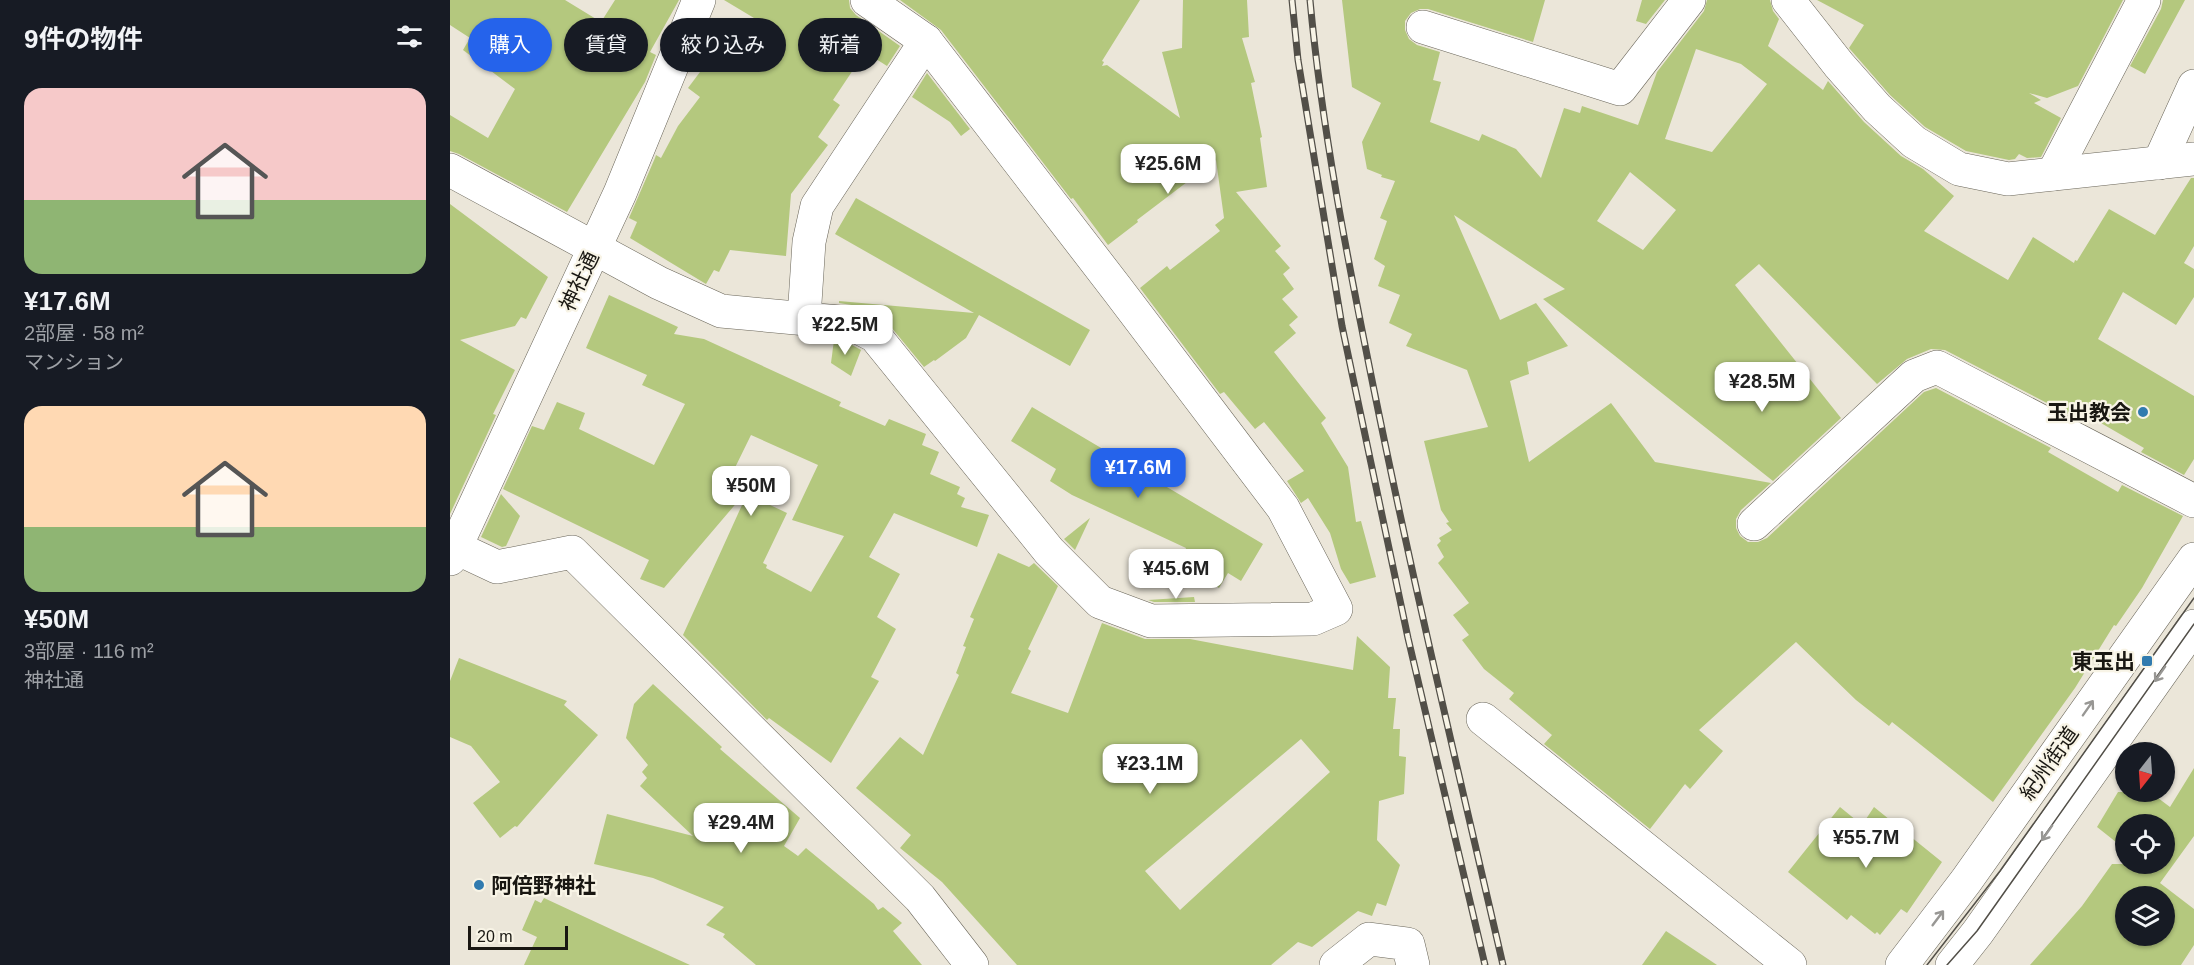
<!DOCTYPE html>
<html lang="ja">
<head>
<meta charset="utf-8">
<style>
	body { margin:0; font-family:Helvetica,"Noto Sans JP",sans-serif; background:#20242c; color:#f1f3f6; height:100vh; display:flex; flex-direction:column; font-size:22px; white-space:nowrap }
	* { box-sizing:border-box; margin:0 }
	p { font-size:20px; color:#9ea1a6 }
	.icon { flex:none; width:33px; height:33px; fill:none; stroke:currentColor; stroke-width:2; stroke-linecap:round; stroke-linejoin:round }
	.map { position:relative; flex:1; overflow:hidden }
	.details { display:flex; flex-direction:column; background:#171b24; width:450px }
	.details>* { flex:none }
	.guide { position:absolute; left:18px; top:18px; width:570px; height:54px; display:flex; gap:12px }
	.needle { width:39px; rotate:197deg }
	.tools { position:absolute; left:1665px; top:742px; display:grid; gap:12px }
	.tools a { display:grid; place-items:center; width:60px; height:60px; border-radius:50%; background:#171b24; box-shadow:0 2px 4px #0004; font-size:30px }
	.scale { position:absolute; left:18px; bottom:15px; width:100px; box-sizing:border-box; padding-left:6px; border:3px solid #191712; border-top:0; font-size:16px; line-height:21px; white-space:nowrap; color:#191712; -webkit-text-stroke:4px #f8f4e6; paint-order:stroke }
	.price { position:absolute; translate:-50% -51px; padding:0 14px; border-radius:12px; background:#fff; color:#222; font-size:20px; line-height:39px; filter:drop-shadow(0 2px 3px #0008) }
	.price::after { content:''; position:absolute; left:50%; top:36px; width:18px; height:14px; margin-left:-9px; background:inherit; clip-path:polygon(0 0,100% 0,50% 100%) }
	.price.active { background:#2563eb; color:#fff }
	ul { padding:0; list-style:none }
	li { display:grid; align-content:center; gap:12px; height:318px; padding:0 24px }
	li span { display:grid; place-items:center; height:186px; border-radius:18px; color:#555 }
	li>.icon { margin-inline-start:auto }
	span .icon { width:108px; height:108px; fill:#fffc; stroke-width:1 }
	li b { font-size:26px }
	h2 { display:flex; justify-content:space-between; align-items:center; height:72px; padding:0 24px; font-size:26px }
	.pill { padding:0 21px; border-radius:27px; background:#171b24; box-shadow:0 2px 4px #0004; font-size:21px; line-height:54px }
	.pill.active { background:#2563eb; color:#fff }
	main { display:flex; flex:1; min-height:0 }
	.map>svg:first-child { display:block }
	.building { fill:#b4c87e; fill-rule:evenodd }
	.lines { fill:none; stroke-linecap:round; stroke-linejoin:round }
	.minor-casing { stroke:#696559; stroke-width:34 }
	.tertiary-casing { stroke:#696559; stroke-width:34 }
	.minor { stroke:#fff; stroke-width:33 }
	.tertiary { stroke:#fff; stroke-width:33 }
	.tram { stroke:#524f48; stroke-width:1.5 }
	.rail-casing { stroke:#524f48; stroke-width:7 }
	.rail { stroke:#f8f4e6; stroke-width:4.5; stroke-dasharray:14; stroke-linecap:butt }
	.oneway { stroke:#989794 }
	.poi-dot { fill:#317baf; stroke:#f8f4e6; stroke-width:2 }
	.labels { text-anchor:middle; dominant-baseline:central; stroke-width:4.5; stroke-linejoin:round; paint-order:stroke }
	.street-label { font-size:21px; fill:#191712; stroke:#f8f4e6 }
	.poi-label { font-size:21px; font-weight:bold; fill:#191712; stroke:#f8f4e6; text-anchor:end }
</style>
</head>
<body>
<main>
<section class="details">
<h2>9件の物件<svg class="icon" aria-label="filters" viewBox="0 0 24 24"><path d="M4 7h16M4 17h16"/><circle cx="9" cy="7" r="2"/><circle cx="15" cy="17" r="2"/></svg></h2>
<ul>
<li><span style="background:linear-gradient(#f6c9c9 60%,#8fb573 0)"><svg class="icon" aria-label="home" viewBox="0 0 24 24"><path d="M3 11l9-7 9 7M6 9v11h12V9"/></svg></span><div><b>¥17.6M</b><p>2部屋 · 58 m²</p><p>マンション</p></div></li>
<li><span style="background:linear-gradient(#ffd9b3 65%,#8fb573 0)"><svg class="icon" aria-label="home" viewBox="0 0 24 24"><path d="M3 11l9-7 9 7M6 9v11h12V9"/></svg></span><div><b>¥50M</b><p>3部屋 · 116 m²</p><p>神社通</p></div></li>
</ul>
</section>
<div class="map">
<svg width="1744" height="965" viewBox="0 0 1744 965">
	<rect width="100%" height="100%" fill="#ebe6d9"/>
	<g class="building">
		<polygon points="0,0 115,0 151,22 165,0 229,0 200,52 206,55 195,82 117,212 9,154 0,151 0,115 38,138 65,89 13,50 20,38 0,25"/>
		<polygon points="274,0 399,0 400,8 406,15 450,46 437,66 415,52 383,100 390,105 368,137 378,145 341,194 336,256 280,250 269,272 264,270 256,284 180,238 187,222 179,218 205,158 206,155 211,158 228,126 250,97 238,88 262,56 273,64 304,18"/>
		<polygon points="450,0 690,0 652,61 654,62 652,66 657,65 730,118 712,52 732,48 733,0 797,0 799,37 792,38 805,82 801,83 812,137 810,138 817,187 786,192 831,246 825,251 840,268 833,274 844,289 832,299 848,317 839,325 846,333 824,352 876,418 871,423 898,467 906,522 911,521 926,577 900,584 891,569 880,533 858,498 851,503 837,481 854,471 814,422 805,429 774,392 770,394 690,288 717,266 720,270 770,231 765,225 774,218 766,160 687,220 688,222 658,245 623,198 621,199 491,30"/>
		<path d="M 892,0 L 1095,0 L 1083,42 L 978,9 L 970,9 L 961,13 L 955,21 L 955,30 L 959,39 L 967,45 L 990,52 L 983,80 L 991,82 L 980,122 L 1029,141 L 1032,134 L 1066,149 L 1091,178 L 1114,108 L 1130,113 L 1132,106 L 1188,125 L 1207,72 L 1254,11 L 1257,0 L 1320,0 L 1323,11 L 1329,19 L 1318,46 L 1373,90 L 1378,81 L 1414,122 L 1451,156 L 1473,169 L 1504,196 L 1474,231 L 1558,280 L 1583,237 L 1624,263 L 1625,260 L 1627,261 L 1659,209 L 1705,235 L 1741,178 L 1744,178 L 1744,246 L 1734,263 L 1744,269 L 1744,297 L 1726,325 L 1673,292 L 1648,339 L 1744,396 L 1744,459 L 1734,475 L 1691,452 L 1694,448 L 1625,408 L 1620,415 L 1495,350 L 1481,349 L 1457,359 L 1427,384 L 1309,264 L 1285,285 L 1391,418 L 1323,481 L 1093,299 L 1115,289 L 1004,215 L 1050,320 L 1086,303 L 1118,346 L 1077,362 L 1079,374 L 1060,381 L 1079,462 L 1161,403 L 1205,462 L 1321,483 L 1291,510 L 1286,519 L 1286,528 L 1290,536 L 1298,542 L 1308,542 L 1317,538 L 1474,392 L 1486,388 L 1601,448 L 1598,452 L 1668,492 L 1672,485 L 1733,516 L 1692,588 L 1666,626 L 1664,625 L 1625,688 L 1543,802 L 1442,722 L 1439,726 L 1406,700 L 1346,642 L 1249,730 L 1273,751 L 1240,789 L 1235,784 L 1200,829 L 1094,744 L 1102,735 L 1059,699 L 1064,693 L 1034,669 L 1012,640 L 1019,635 L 1003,615 L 1019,603 L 988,563 L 994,557 L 987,545 L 991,541 L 989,538 L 1002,530 L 996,523 L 999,522 L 991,510 L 974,441 L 1038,427 L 1017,370 L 956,346 L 962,334 L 939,323 L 950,295 L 928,286 L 935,266 L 924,259 L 937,221 L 930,218 L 945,181 L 931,177 L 932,175 L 917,169 L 912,142 L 931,103 L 902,87 ZM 1246,49 L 1291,64 L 1317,84 L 1262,152 L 1215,139 ZM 1180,172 L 1226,210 L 1193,250 L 1147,221 Z"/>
		<polygon points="1192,0 1215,0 1196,24 1186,21"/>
		<polygon points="1367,0 1673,0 1628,86 1597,98 1579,93 1591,100 1584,103 1611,118 1591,157 1577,158 1569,154 1565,159 1559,160 1516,151 1475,127 1440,95 1399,48 1414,25"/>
		<polygon points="1713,0 1735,0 1695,74 1680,66 1711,9"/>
		<polygon points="477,73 520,129 511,136 500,122 462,97"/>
		<polygon points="406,198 640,330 620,366 529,315 516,338 485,361 484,360 474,367 427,310 425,315 408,306 389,303 389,301 524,313 385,234"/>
		<polygon points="0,204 98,277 76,319 71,317 65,326 10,340 65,370 43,414 46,415 0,514"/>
		<polygon points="159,295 228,327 224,334 254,339 391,402 389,406 435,426 439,419 476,434 472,445 489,452 480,474 510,487 507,494 515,498 511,507 539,515 527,547 444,513 419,557 450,574 427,617 446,629 421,677 429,681 381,763 319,718 317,720 233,635 297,494 337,513 313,563 317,565 316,568 361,592 394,536 342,520 368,465 301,435 277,484 295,493 214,588 190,579 199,560 53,489 82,426 94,430 107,402 135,413 129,429 204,465 235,404 192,385 197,375 136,348"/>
		<polygon points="384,340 395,341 411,350 401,376 381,363"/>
		<polygon points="582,407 813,544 791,581 778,573 769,588 731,563 736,548 622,495 600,481 606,469 561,441"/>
		<polygon points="51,494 70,516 56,546 52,547 31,537"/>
		<polygon points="640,518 625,550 614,539"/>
		<path d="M 548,553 L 579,567 L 584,563 L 608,586 L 578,649 L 581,651 L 561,693 L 618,713 L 652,623 L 695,639 L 740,639 L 903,670 L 907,636 L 940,667 L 938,698 L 946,698 L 943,729 L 950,729 L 949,756 L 956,757 L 954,794 L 929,801 L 927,840 L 950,865 L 936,906 L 927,903 L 922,916 L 908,911 L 862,947 L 848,942 L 821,965 L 567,965 L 492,882 L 450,848 L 461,835 L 406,788 L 450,737 L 473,755 L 509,675 L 506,673 L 516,647 L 513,646 L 524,619 L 520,617 ZM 851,739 L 880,772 L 730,910 L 695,871 Z"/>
		<polygon points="744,597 745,602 704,602 698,600"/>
		<polygon points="9,658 117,701 114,705 148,735 67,827 65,826 50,838 23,803 50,782 21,746 0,737 0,681"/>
		<polygon points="203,684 272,747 270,749 350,818 334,846 348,856 356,848 424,904 428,910 433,907 452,923 443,931 472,965 306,965 273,937 275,934 256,925 274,907 203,878 144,864 157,814 243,836 190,786 197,778 192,772 198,765 176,738 184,704"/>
		<path d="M 1744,768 L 1744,836 L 1710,883 L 1744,909 L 1744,945 L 1731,965 L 1580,965 L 1632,906 L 1662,864 L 1714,864 L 1714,825 L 1676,825 L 1676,850 L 1647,827 L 1668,792 L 1700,792 L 1720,807 ZM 1676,897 L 1714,897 L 1714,936 L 1676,936 Z"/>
		<polygon points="1390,807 1412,825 1424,807 1492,862 1457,913 1451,909 1430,935 1427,932 1425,934 1401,915 1397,920 1338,872"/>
		<polygon points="94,898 165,931 240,965 74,965 87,937 72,930 85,900 91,903"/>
		<polygon points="1216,931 1267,965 1192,965"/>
	</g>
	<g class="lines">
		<defs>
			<g id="minor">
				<polyline points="1338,0 1389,65 1427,108 1464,142 1509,169 1558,179 1744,159"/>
				<polyline points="973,27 1170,89 1239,0"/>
				<polyline points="1709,163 1744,86"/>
				<polyline points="0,170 209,283 271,311 400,323 425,336 599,551 650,602 701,621 863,619 886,609 833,508 667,289 476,41 417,0"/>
				<polyline points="1603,174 1694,0"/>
				<polyline points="354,318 359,242 367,206 476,41"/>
				<polyline points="1304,524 1464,376 1487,367 1744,501"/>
				<polyline points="0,559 170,193 249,0"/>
				<polyline points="1033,719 1340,965"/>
				<polyline points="1452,965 1516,881 1744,559"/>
				<polyline points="1502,965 1528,932 1744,626"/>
			</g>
			<g id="tertiary">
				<polyline points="0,545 47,567 122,552 470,898 522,965"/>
				<polyline points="886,965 919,939 958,944 963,965"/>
			</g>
		</defs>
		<use href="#minor" class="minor-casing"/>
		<use href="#tertiary" class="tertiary-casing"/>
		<use href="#minor" class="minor"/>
		<use href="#tertiary" class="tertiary"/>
		<g class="tram">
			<polyline points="1477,965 1550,871 1744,598"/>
			<polyline points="1497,965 1527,931 1744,624"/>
		</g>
		<defs>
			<g id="rail">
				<polyline points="842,0 848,60 892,326 958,638 1035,965"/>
				<path d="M 860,0 C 872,131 898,261 924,390 C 963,583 1009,774 1053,965"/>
			</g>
		</defs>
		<use href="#rail" class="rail-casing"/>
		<use href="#rail" class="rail"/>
	</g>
	<defs><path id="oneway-shaft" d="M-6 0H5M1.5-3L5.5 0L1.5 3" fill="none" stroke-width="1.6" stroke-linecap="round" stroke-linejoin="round" transform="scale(1.5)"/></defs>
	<g class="oneway">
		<use href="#oneway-shaft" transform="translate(1710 674) rotate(125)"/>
		<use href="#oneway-shaft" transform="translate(1638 708) rotate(-55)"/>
		<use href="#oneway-shaft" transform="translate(1597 833) rotate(125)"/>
		<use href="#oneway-shaft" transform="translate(1488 918) rotate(-53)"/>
	</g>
	<g class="poi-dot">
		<circle cx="1693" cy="412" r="6"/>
		<rect x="1691" y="655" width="12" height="12" rx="3"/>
		<circle cx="29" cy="885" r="6"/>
	</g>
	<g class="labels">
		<g class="street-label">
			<text transform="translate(129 281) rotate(-65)">神社通</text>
			<text transform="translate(1599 763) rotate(-55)">紀州街道</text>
		</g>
		<g class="poi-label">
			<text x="1681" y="412">玉出教会</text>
			<text x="1685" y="661">東玉出</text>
			<text x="41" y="885" text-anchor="start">阿倍野神社</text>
		</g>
	</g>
</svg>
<div class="tools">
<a><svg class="needle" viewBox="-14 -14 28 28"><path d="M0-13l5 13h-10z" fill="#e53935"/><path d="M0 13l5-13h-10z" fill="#9ea1a6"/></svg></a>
<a><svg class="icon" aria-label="locate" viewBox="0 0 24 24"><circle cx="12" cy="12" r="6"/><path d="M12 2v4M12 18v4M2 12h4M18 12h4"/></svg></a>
<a><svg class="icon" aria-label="layers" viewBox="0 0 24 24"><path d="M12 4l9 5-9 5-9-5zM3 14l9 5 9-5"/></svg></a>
</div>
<div class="scale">20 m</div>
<b class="price" style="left:718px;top:195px">¥25.6M</b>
<b class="price" style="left:395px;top:356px">¥22.5M</b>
<b class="price" style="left:1312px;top:413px">¥28.5M</b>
<b class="price active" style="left:688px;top:499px">¥17.6M</b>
<b class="price" style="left:301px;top:517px">¥50M</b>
<b class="price" style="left:726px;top:600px">¥45.6M</b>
<b class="price" style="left:700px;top:795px">¥23.1M</b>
<b class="price" style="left:291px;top:854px">¥29.4M</b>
<b class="price" style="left:1416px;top:869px">¥55.7M</b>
<div class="guide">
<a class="pill active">購入</a>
<a class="pill">賃貸</a>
<a class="pill">絞り込み</a>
<a class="pill">新着</a>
</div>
</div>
</main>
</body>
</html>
